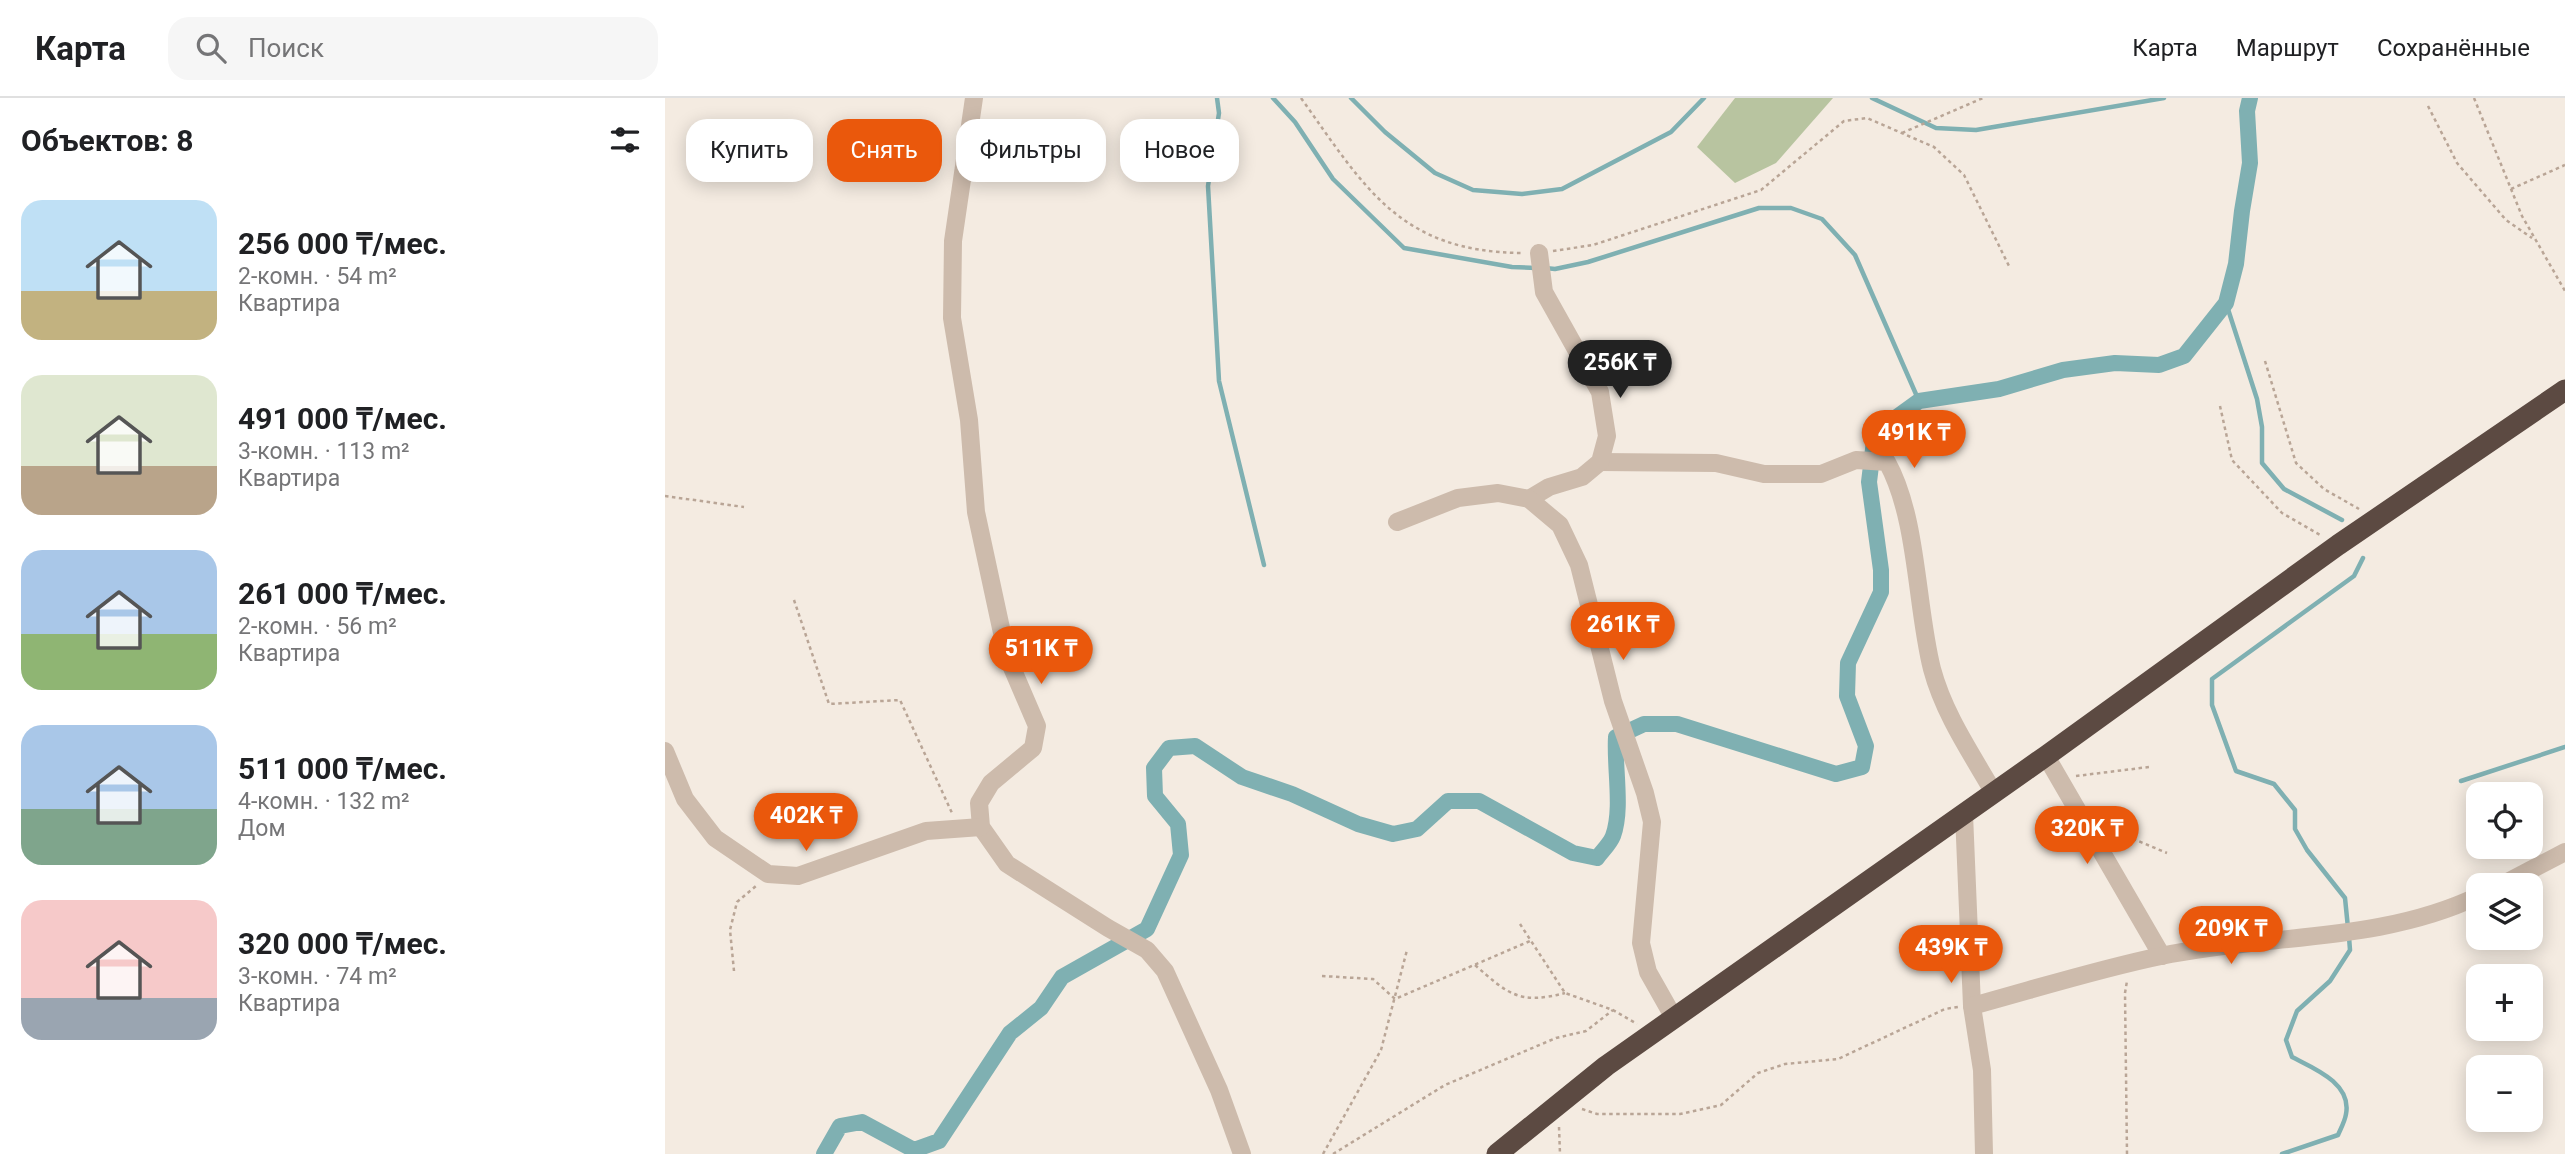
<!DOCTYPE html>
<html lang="ru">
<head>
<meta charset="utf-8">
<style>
	body { margin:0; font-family:Roboto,sans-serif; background:#f6f6f6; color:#202124; height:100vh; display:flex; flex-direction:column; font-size:26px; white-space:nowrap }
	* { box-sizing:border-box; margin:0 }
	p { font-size:23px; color:#757577 }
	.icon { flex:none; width:38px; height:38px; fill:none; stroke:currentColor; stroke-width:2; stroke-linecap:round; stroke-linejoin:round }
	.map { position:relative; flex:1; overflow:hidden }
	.drawer { display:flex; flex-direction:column; background:#fff; width:665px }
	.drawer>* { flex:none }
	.hud { position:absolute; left:21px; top:21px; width:665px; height:63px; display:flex; gap:14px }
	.buttons { position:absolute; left:1801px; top:684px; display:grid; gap:14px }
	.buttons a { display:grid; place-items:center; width:77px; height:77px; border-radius:14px; background:#fff; box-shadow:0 4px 18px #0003; font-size:35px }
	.price { position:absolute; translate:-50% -60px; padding:0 16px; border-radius:24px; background:#ea580c; color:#fff; font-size:23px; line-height:46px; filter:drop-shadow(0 2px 4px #0008) }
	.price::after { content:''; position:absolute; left:50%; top:42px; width:21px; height:16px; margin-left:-10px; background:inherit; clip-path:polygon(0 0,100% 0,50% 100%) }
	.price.on { background:#222; color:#fff }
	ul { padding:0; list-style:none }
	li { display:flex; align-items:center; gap:21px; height:175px; padding:0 21px }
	li span { display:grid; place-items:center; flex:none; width:196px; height:140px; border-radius:21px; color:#555 }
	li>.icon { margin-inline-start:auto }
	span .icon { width:84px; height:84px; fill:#fffc; stroke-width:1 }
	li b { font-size:30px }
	h2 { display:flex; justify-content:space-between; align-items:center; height:84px; padding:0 21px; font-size:30px }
	.tag { padding:0 24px; border-radius:21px; background:#fff; box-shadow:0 4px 18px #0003; font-size:24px; line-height:63px }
	.tag.on { background:#ea580c; color:#fff }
	header { display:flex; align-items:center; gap:42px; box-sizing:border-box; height:98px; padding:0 35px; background:#fff; border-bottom:2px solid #e0e0e0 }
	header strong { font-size:33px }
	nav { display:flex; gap:38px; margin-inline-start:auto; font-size:24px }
	.search { width:490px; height:63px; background:#f6f6f6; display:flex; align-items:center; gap:18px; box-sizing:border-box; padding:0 24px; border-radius:21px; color:#757577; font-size:26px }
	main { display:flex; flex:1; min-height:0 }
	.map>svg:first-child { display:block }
	.green { fill:#b8c4a0 }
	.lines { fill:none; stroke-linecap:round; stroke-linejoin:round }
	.stream { stroke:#7fb0b2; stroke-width:4.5 }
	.canal { stroke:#7fb0b2; stroke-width:16 }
	.path { stroke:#b9a596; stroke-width:2.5; stroke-dasharray:3.5 3.5; stroke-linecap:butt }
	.street { stroke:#cdbbac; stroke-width:18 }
	.highway { stroke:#5c4a42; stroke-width:21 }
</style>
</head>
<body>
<header>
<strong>Карта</strong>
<div class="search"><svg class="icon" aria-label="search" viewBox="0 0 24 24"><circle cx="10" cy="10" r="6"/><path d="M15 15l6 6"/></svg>Поиск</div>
<nav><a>Карта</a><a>Маршрут</a><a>Сохранённые</a></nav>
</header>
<main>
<section class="drawer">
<h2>Объектов: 8<svg class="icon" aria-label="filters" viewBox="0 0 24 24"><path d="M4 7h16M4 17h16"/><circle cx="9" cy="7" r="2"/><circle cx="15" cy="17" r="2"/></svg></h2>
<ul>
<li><span style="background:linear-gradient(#bfe0f5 65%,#c2b280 0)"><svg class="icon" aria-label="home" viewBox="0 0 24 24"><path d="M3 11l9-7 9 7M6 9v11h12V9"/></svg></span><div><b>256 000 ₸/мес.</b><p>2-комн. · 54 m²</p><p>Квартира</p></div></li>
<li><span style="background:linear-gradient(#dfe7d0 65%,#b9a48a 0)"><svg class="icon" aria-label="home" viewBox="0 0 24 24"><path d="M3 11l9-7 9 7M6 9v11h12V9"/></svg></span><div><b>491 000 ₸/мес.</b><p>3-комн. · 113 m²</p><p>Квартира</p></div></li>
<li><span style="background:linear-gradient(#a9c7e8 60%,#8fb573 0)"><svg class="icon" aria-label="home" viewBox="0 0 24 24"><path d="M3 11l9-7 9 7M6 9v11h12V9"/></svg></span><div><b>261 000 ₸/мес.</b><p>2-комн. · 56 m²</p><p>Квартира</p></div></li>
<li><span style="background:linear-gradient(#a9c7e8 60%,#7fa58c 0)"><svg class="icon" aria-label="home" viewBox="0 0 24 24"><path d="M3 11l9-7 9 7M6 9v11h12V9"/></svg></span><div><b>511 000 ₸/мес.</b><p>4-комн. · 132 m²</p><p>Дом</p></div></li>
<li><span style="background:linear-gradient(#f6c9c9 70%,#9aa5b1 0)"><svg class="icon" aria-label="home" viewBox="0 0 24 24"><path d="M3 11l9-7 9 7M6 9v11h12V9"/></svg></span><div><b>320 000 ₸/мес.</b><p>3-комн. · 74 m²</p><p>Квартира</p></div></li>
</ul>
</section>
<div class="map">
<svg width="1900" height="1056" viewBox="0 0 1900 1056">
	<rect width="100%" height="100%" fill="#f4ebe1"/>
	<polygon class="green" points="1070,0 1168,0 1111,65 1070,85 1032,49"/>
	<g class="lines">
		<g class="stream">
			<polyline points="552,0 554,15 543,88 554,283 599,467"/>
			<polyline points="608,0 630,24 668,81 739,150 847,169 871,170"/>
			<polyline points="686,0 720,34 770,75 808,92 857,96 897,91 1006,34 1039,0"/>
			<polyline points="1207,0 1271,30 1311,32 1499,0"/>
			<polyline points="880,170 890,171 923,164 1094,110 1126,110 1157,121 1190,157 1254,303"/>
			<polyline points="1561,205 1592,301 1597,329 1597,365 1619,391 1677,422"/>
			<polyline points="1796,683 1900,649"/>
			<polyline points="1683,830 1680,800 1642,752 1630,731 1630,712 1609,686 1571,673 1547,607 1547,581 1689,478 1698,460"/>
			<path d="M 1617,1056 L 1673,1037 C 1676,1030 1680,1023 1681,1016 C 1687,985 1648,970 1627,959 L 1621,942 L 1632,913 L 1665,883 L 1685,852 L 1684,839"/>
		</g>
		<path class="canal" d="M 159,1056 L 175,1028 L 197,1024 L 249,1052 L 274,1043 L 345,935 L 376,910 L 397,879 L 482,831 L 516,757 L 513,726 L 490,698 L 489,670 L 504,650 L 530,648 L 577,679 L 627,696 L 693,726 L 728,736 L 752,731 L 783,703 L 814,703 L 908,755 L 932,760 C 937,753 945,746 948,738 C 958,711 949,669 951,639 L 979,626 L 1012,626 L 1171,676 L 1197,669 L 1201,648 L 1182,598 L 1183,565 L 1216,494 L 1216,472 L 1204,384 L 1209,343 L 1225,324 L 1254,303 L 1334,291 L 1398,272 L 1450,265 L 1494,267 L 1519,258 L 1561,205 L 1571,166 L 1577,113 L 1585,65 L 1582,13 L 1585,0"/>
		<g class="path">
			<path d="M 636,0 C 700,90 735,154 857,155"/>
			<polyline points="1809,0 1857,118 1900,193"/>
			<polyline points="1763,8 1792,65 1841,122 1867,140"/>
			<polyline points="1237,35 1318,0"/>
			<polyline points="1846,91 1900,67"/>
			<polyline points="888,153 928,147 1096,92 1179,23 1202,20 1269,49 1299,77 1344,168"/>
			<polyline points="1600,263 1631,365 1659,391 1694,411"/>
			<polyline points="1555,308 1567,362 1617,415 1655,437"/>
			<polyline points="0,398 79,409"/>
			<polyline points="129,502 164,606 235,602 287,715"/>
			<polyline points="1411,678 1484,669"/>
			<polyline points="1442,730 1502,755"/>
			<polyline points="855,826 900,895 948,912 972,926"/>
			<path d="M 810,867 C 843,896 854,907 900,895"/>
			<polyline points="69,873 65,832 72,804 91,788"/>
			<polyline points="657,878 708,881 730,901 865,843"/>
			<polyline points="917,1011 932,1016 1015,1016 1056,1007 1093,975 1120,966 1173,961 1280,911 1293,909"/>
			<polyline points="894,1029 895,1056"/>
			<polyline points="658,1056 716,952 742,852"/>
			<polyline points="668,1056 780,987 891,940 921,933 948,912"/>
			<polyline points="1462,1056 1460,895 1462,883"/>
		</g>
		<g class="street">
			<polyline points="309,0 288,143 287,220 304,322 311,414 342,558 372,628 368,650 326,685 314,705 316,729 342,766 443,830 482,852 500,873 554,992 577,1056"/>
			<path d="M 935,364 L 1051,365 L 1099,376 L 1156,376 L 1191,362 L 1222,364 C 1253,420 1251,508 1267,571 C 1279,616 1306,655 1329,695"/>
			<polyline points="864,401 884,389 917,379 935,364 942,338 935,294 879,194 874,155"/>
			<polyline points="732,424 793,400 833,395 864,401 895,427 914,467 948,603 980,695 987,724 976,845 983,874 1009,920"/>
			<polyline points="0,653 20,701 50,740 103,776 133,778 261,733 316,729"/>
			<polyline points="1381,658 1497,858"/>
			<polyline points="1299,716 1307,908 1317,972 1319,1056"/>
			<polyline points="1835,788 1900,754"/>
			<path d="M 1307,908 C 1370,891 1433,871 1496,858 C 1600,836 1715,845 1813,798"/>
		</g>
		<polyline class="highway" points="832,1056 941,968 1381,658 1673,447 1900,292"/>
	</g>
</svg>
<div class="buttons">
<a><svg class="icon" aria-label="locate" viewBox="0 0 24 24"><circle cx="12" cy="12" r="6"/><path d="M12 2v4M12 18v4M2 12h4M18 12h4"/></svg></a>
<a><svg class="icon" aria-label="layers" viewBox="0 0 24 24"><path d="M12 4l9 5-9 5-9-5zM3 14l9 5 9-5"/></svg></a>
<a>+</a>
<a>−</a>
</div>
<b class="price on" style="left:955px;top:302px">256K ₸</b>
<b class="price" style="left:1249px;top:372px">491K ₸</b>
<b class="price" style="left:958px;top:564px">261K ₸</b>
<b class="price" style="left:376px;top:588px">511K ₸</b>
<b class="price" style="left:141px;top:755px">402K ₸</b>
<b class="price" style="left:1422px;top:768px">320K ₸</b>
<b class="price" style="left:1566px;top:868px">209K ₸</b>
<b class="price" style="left:1286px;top:887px">439K ₸</b>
<div class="hud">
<a class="tag">Купить</a>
<a class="tag on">Снять</a>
<a class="tag">Фильтры</a>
<a class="tag">Новое</a>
</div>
</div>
</main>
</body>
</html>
